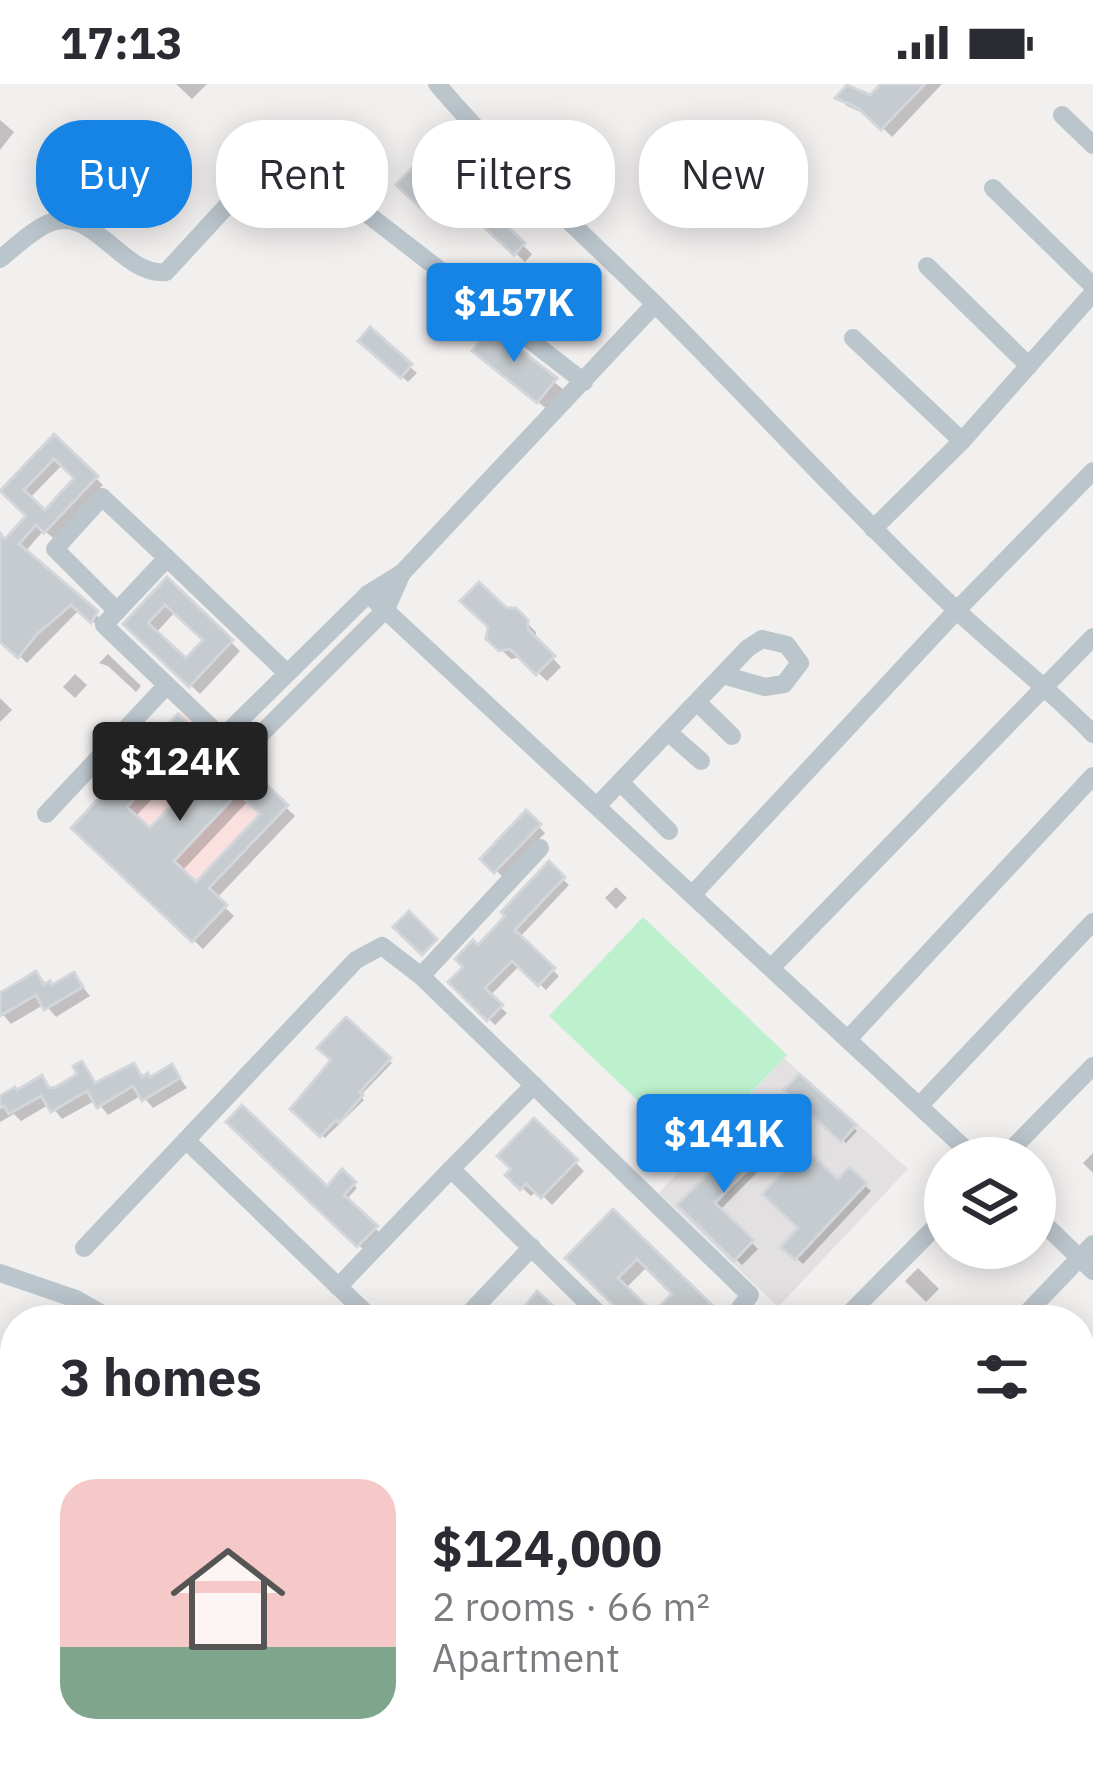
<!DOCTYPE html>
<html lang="en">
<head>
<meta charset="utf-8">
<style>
	body { margin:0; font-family:"IBM Plex Sans",sans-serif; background:#f2f2f3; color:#2b2b33; height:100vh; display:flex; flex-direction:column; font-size:45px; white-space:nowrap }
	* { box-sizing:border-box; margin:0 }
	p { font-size:39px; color:#7c7c81 }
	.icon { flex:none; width:66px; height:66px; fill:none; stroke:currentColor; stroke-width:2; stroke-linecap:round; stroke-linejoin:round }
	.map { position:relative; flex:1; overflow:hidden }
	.drawer { position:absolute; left:0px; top:1221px; width:1095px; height:471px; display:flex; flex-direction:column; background:#fff; border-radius:48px 48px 0 0; box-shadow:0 6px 30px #0003 }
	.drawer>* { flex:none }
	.banner { position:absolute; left:36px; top:36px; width:1023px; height:108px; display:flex; gap:24px }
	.controls { position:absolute; left:924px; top:1053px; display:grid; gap:24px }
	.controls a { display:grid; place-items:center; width:132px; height:132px; border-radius:50%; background:#fff; box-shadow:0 6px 30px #0003; font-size:60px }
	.price { position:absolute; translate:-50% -102px; padding:0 27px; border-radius:12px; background:#1684e5; color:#fff; font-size:39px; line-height:78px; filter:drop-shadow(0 3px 6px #0008) }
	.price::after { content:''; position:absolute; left:50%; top:72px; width:36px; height:27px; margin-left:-18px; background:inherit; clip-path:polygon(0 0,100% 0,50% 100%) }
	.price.on { background:#222; color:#fff }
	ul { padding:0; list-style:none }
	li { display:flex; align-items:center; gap:36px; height:300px; padding:0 60px }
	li+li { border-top:3px solid #e1e1e2 }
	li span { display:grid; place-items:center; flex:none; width:336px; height:240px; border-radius:36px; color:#555 }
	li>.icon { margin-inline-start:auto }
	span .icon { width:144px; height:144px; fill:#fffc; stroke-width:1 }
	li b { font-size:51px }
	h2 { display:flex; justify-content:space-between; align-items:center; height:144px; padding:0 60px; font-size:51px }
	.tag { padding:0 42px; border-radius:48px; background:#fff; box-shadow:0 6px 30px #0003; font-size:42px; line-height:108px }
	.tag.on { background:#1684e5; color:#fff }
	.status { display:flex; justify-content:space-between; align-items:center; height:84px; padding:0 60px; background:#fff; direction:ltr }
	.status svg { height:33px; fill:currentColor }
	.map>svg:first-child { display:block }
	.education { fill:#e3e0e2 }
	.medical { fill:#fbe0e0 }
	.green { fill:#bdf0cc }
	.shadow { fill:#0003; fill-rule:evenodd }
	.building { fill:#c6cbcf; stroke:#d3d6db; stroke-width:3; fill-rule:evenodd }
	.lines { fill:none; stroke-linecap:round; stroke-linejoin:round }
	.minor { stroke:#bbc5cc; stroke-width:18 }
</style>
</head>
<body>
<div class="status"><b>17:13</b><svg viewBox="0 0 49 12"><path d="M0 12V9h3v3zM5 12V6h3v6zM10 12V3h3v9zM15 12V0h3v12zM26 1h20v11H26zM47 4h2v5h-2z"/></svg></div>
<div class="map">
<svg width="1093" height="1691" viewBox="0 0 1093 1691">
	<rect width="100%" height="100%" fill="#f2efef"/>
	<polygon class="education" points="784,974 908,1085 778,1223 659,1109"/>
	<polygon class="medical" points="185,624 288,721 210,804 227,821 192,858 71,744"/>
	<polygon class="green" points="643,833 787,971 693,1069 549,932"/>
	<g class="shadow">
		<polygon points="176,0 207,0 192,15"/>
		<polygon points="885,0 942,0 892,53 871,32 847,22 839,14 871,15"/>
		<polygon points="0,36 14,48 0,66"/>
		<polygon points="453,76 490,111 480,121 532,170 525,178 457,114 437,136 400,101 433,98"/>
		<polygon points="491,247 564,306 548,326 485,275"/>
		<polygon points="370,248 417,289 408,298 362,257"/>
		<path d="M 54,355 L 103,401 L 53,454 L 44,446 L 25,468 L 103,537 L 99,543 L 80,525 L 27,579 L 0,554 L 0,452 L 6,459 L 30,432 L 4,408 ZM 63,380 L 78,394 L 45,430 L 29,415 Z"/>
		<path d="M 168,497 L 240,567 L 200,610 L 127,540 ZM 176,527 L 207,557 L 186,579 L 155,550 Z"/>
		<polygon points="526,538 536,548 536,557 561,583 547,597 522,573 511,575 489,554"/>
		<polygon points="108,570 141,602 136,608 108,582 99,579"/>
		<polygon points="75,590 87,601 75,614 63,603"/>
		<polygon points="0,614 12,626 0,638"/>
		<path d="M 178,635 L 229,684 L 246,685 L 295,732 L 216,815 L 234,832 L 203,865 L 75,744 ZM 202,662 L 218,676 L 150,748 L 134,734 ZM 249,716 L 264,730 L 196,802 L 181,788 Z"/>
		<polygon points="526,730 545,749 503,793 484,775"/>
		<polygon points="549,782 569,801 519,854 559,892 546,906 520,881 489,913 507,929 495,941 453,898"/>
		<polygon points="616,803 627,814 616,825 605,814"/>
		<polygon points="36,891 53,904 74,892 90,912 56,933 45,920 11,940 0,927 0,910"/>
		<polygon points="346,937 392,979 360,1012 364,1016 325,1054 294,1024 335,976"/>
		<polygon points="81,981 97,1001 133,983 150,996 171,983 187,1004 153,1024 142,1011 108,1031 96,1016 62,1035 50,1020 21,1037 14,1030 0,1038 0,1010 3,1014 41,995 52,1006 81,991"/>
		<polygon points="799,994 857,1047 846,1059 788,1006"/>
		<polygon points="230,1038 327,1106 342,1090 357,1104 346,1116 379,1148 363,1165"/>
		<polygon points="534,1038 584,1087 552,1121 537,1106 531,1112 518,1100"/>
		<polygon points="753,1049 775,1070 719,1127 758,1165 742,1181 681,1121"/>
		<polygon points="1093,1069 1093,1089 1083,1079"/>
		<polygon points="849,1087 871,1107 803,1180 784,1163"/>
		<path d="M 613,1130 L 721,1234 L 719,1236 L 633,1236 L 569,1174 ZM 648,1182 L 676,1210 L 653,1233 L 625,1205 Z"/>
		<polygon points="918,1184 939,1205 926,1218 905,1197"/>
	</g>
	<g class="building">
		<polygon points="881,0 925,0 881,46 858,24 835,14 847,1 870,11"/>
		<polygon points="453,72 483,100 473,111 525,159 514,171 446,108 426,129 396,101 417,79 433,94"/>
		<polygon points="370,243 412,280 401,294 358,257"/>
		<polygon points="491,243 557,294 537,319 472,267"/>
		<path d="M 54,350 L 98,392 L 44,449 L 36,441 L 19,460 L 98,527 L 91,539 L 71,521 L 36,551 L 18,574 L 0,558 L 0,449 L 5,455 L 26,432 L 0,407 ZM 54,375 L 74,394 L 45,426 L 24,406 Z"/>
		<path d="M 167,493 L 233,556 L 189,603 L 123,540 ZM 165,521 L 203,556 L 186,574 L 148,539 Z"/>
		<polygon points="479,498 507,524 516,524 528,536 528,545 555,572 536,591 510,565 499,567 486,555 488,543 460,517"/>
		<path d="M 178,630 L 231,681 L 247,682 L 288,721 L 209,804 L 227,821 L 192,858 L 71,744 ZM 191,655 L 214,676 L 150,744 L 127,723 ZM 238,709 L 260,730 L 196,798 L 174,777 Z"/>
		<polygon points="526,726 541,740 494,789 480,775"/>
		<polygon points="549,777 565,793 515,846 555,884 538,902 512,877 485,904 503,921 487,937 448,898 463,883 455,875 473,856 478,861 505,832 501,828"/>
		<polygon points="409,827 437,855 422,871 393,843"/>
		<polygon points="36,887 44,901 50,897 52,901 74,888 83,903 44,926 36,911 0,932 0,909"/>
		<polygon points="346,933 391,974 360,1008 363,1011 339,1039 336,1036 320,1053 290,1025 331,976 317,964"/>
		<polygon points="82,977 95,999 134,979 142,993 148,989 150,993 172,980 180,994 142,1017 133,1002 97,1024 87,1007 51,1028 41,1012 9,1030 4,1022 0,1024 0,1012 15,1003 17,1006 42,991 49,1004 56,1003 77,990 73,982"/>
		<polygon points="799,990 856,1041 841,1058 784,1006"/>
		<polygon points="242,1021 327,1102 342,1085 356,1098 344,1111 378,1142 357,1163 226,1038"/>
		<polygon points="534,1034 578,1076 541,1114 526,1100 520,1106 505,1091 511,1085 497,1072"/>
		<polygon points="753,1045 771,1062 715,1119 754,1156 734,1177 677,1121"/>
		<polygon points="806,1065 838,1095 849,1083 867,1099 795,1176 780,1163 798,1144 762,1110"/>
		<path d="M 613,1125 L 714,1223 L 701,1236 L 629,1236 L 565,1174 ZM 637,1175 L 672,1210 L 653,1229 L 618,1194 Z"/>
		<polygon points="537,1207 568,1236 514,1236"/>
	</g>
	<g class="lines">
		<g class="minor">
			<path d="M 437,0 C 504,79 582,148 656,221 C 755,320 850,424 951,521 C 998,566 1048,603 1093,650"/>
			<polyline points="1062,31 1093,61"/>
			<polyline points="993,104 1093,202"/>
			<path d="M 0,175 C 15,163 30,148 47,140 C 93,118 121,193 166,188 L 269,76 L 280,69 L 290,70 L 584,298"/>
			<polyline points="927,182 1029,282"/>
			<polyline points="853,254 962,357"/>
			<polyline points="873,445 962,357 1093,209"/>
			<polyline points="368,510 975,1074"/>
			<polyline points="117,527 55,465 102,413 167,474"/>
			<polyline points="286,588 167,474 104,541 240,671 386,525 402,489"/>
			<polyline points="697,618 732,652"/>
			<polyline points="668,648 701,677"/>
			<polyline points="222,654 368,510 402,489 655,220"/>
			<polyline points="620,698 669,747"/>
			<polyline points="597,722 748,564 762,555 787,561 800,579 784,600 765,603 723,591"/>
			<polyline points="46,730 167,601"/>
			<polyline points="692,811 957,526 1093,387"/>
			<polyline points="771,884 1093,553"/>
			<polyline points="421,892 540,764"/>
			<polyline points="849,954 1093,692"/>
			<polyline points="921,1020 1093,838"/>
			<polyline points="186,1056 373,1236"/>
			<polyline points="1003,1074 1093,982"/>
			<polyline points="451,1085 534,1001"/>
			<polyline points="1035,1131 1093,1187"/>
			<polyline points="84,1164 356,876 382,862 421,892 750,1211 731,1236"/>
			<polyline points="0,1189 76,1215 113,1236"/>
			<polyline points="338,1203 451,1085 605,1236"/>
			<polyline points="463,1236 532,1163"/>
			<polyline points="843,1236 945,1133"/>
			<polyline points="1020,1236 1093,1160"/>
			<polyline points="1080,1314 1093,1300"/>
			<polyline points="0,1413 15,1402"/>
			<polyline points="1080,1467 1093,1454"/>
			<polyline points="1080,1609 1093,1601"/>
			<polyline points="0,1622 15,1638"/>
			<polyline points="49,1677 60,1691"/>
			<polyline points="162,1677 166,1691"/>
			<polyline points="185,1691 213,1677"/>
			<polyline points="562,1691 578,1677"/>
			<polyline points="714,1691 728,1677"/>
			<polyline points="938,1691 963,1677"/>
		</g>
	</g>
</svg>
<div class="controls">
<a><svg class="icon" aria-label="layers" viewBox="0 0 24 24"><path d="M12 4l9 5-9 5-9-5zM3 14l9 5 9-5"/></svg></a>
</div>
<b class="price" style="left:514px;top:281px">$157K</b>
<b class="price on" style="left:180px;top:740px">$124K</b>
<b class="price" style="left:724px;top:1112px">$141K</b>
<div class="banner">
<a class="tag on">Buy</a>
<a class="tag">Rent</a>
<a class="tag">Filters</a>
<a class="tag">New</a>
</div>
<section class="drawer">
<h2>3 homes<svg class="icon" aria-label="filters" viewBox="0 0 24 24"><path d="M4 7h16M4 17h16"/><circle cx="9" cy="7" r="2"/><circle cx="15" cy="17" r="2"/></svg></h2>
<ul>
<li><span style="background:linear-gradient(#f6c9c9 70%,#7fa58c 0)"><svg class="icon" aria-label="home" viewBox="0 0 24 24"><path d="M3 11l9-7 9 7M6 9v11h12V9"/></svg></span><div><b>$124,000</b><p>2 rooms · 66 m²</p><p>Apartment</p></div></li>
</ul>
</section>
</div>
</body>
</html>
